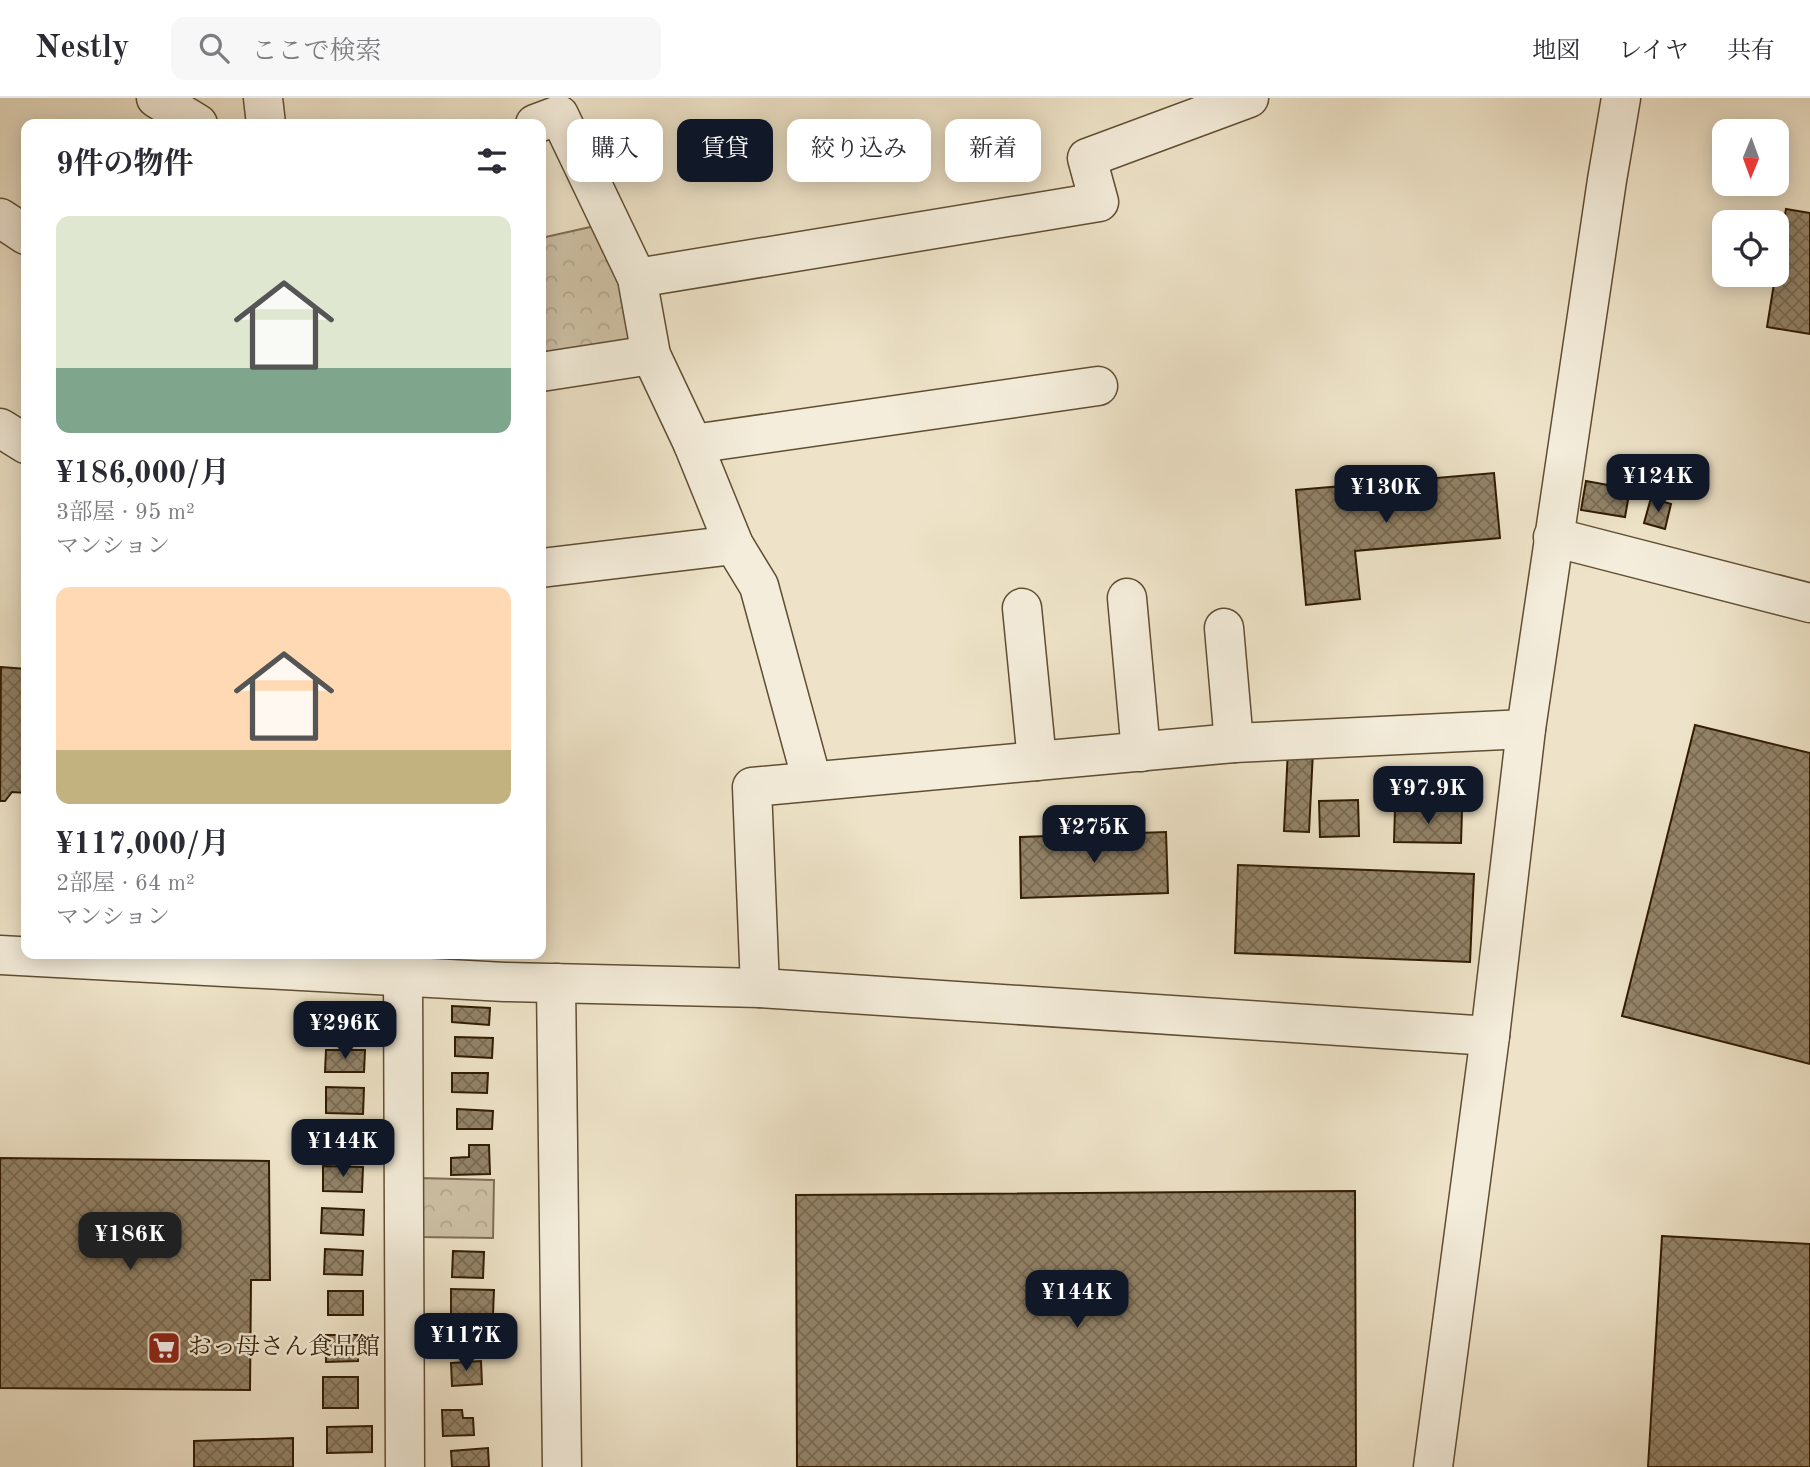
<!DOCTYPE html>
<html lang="ja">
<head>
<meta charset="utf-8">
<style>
	body { margin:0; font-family:"Old Standard TT","Noto Serif JP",serif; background:#f7f7f7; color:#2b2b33; height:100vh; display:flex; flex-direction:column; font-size:26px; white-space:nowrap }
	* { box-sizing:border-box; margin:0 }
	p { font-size:23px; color:#7c7c81 }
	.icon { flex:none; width:38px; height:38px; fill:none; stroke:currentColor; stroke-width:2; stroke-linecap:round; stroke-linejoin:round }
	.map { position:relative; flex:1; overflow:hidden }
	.sheet { position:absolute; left:21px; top:21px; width:525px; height:840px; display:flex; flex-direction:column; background:#fff; border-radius:14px; box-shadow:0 4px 18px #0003 }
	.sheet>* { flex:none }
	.top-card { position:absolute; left:567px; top:21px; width:665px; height:63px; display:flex; gap:14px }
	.needle { width:46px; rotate:181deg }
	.controls { position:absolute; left:1712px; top:21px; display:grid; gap:14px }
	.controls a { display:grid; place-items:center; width:77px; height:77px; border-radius:14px; background:#fff; box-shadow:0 4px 18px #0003; font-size:35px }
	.price { position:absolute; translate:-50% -60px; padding:0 16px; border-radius:14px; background:#111827; color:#fff; font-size:23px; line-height:46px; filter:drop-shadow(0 2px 4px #0008) }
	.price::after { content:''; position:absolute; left:50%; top:42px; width:21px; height:16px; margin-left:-10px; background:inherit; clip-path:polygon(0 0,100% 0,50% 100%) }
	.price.current { background:#222; color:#fff }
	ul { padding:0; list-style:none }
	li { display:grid; align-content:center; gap:14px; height:371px; padding:0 35px }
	li span { display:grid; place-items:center; height:217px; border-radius:14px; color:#555 }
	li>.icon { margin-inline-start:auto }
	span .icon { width:126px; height:126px; fill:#fffc; stroke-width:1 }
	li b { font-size:30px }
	h2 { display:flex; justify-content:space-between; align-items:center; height:84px; padding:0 35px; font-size:30px }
	.tag { padding:0 24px; border-radius:14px; background:#fff; box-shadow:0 4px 18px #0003; font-size:24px; line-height:63px }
	.tag.current { background:#111827; color:#fff }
	header { display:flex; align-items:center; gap:42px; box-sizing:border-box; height:98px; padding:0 35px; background:#fff; border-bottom:2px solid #e1e1e2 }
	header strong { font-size:33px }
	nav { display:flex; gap:38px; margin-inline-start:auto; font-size:24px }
	.search { width:490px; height:63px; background:#f7f7f7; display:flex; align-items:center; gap:18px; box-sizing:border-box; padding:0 24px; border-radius:14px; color:#7c7c81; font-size:26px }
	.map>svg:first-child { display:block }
	.forest { fill:url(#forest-crowns); stroke:#7f6e53; stroke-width:2 }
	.building { fill:url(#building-cross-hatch); stroke:#301c00; stroke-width:2 }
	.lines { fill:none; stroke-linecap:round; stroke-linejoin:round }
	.minor-casing { stroke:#604e32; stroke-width:41 }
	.minor { stroke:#f4eddb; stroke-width:38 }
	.labels { text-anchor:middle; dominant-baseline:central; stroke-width:5; stroke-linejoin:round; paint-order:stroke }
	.poi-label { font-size:24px; fill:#301c00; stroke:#f4eddb; text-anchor:start }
</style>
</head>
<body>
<header>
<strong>Nestly</strong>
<div class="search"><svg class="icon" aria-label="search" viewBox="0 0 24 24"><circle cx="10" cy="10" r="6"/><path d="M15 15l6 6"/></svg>ここで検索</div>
<nav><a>地図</a><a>レイヤ</a><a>共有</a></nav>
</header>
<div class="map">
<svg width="1810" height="1369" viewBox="0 0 1810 1369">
	<defs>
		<pattern id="forest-crowns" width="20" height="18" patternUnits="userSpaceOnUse" patternTransform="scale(1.75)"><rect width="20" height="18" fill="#cec1a6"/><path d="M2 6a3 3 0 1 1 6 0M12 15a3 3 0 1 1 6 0" fill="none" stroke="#b1a58d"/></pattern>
		<pattern id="building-cross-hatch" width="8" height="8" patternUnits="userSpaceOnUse" patternTransform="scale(1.75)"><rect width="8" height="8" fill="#938368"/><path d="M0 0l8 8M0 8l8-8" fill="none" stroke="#786a53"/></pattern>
	</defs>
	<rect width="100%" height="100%" fill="#eee3c8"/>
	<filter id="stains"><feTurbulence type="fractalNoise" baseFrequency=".00286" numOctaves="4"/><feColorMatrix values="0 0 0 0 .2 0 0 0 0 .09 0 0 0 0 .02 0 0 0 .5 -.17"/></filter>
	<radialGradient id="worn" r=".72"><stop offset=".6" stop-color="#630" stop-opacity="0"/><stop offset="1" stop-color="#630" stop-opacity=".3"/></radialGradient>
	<g class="forest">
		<polygon points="595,128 628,191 638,249 541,264 541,140"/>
		<polygon points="420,1080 494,1082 493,1140 419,1139"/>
	</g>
	<g class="building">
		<polygon points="1786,111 1810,115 1810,236 1767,229"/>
		<polygon points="1494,375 1500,440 1355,453 1360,501 1306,507 1296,392"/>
		<polygon points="1586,383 1630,391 1625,419 1581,412"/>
		<polygon points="1651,400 1671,406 1665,431 1644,425"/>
		<polygon points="1,569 26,571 26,695 12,694 5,703 0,703"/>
		<polygon points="1695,627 1810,655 1810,966 1622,918"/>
		<polygon points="1288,651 1313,653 1309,734 1284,733"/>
		<polygon points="1358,702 1359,738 1320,739 1319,703"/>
		<polygon points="1395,710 1462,712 1461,745 1394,744"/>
		<polygon points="1166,734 1168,795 1021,800 1020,739"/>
		<polygon points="1238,767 1474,776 1470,864 1235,855"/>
		<polygon points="452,908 490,910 489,927 452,924"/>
		<polygon points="325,913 362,913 362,939 324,938"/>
		<polygon points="455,939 493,940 492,960 455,958"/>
		<polygon points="326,952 365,952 364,974 325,974"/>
		<polygon points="452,975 488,975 487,995 452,994"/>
		<polygon points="326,989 364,990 363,1016 326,1015"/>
		<polygon points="457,1011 493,1013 492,1031 457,1031"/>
		<polygon points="324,1028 365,1030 364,1055 323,1053"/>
		<polygon points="469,1047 489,1047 490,1076 451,1077 451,1060 469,1059"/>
		<polygon points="0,1060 269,1063 270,1182 251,1182 250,1292 0,1290"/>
		<polygon points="323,1068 363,1069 362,1094 323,1093"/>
		<polygon points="1355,1093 1356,1369 797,1369 796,1097"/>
		<polygon points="322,1110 364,1112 363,1137 321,1135"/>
		<polygon points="1662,1138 1810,1146 1810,1369 1648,1369"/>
		<polygon points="325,1151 363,1153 362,1177 324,1176"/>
		<polygon points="453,1153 484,1154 483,1180 452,1179"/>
		<polygon points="451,1191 494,1192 493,1216 451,1216"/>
		<rect x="328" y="1193" width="35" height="24"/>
		<polygon points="450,1228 492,1231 490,1256 449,1254"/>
		<polygon points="326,1237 358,1237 358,1263 326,1264"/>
		<polygon points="481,1263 482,1286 452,1288 451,1265"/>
		<rect x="323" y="1279" width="35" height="31"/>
		<polygon points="442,1312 462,1312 463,1320 473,1320 474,1337 443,1338"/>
		<polygon points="372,1328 372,1354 327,1355 327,1329"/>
		<polygon points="293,1340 293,1369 194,1369 194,1343"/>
		<polygon points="488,1350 489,1369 452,1369 451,1353"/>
	</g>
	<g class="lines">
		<defs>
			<g id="minor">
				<polyline points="156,0 198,26"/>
				<polyline points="263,0 266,26"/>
				<polyline points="535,26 559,17 637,180 651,257 693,346 734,447 759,488 812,683"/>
				<polyline points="0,120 26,137"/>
				<polyline points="637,180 1099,104 1087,60 1249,0"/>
				<polyline points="541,274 651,257"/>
				<polyline points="0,330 26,346"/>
				<polyline points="693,346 1098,288"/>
				<polyline points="1553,439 1810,505"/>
				<polyline points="541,470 734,447"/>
				<polyline points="1127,500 1141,654"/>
				<polyline points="1022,510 1037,663"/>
				<polyline points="1224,530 1234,645"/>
				<polyline points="0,857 505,884 760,890 1490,938"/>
				<polyline points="403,879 405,1369"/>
				<polyline points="556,885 562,1369"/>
				<polyline points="760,890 752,689 1234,645 1526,631"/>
				<polyline points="1433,1369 1490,938 1526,631 1607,82 1621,0"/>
			</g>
		</defs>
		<use href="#minor" class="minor-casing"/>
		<use href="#minor" class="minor"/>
	</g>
	<defs>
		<symbol id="supermarket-square" viewBox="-11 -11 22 22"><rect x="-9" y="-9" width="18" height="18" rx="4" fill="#8f2418" stroke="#f4eddb"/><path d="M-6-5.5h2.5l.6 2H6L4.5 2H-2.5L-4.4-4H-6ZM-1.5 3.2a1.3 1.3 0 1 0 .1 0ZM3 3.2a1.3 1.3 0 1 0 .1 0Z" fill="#fff"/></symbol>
	</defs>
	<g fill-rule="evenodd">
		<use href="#supermarket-square" x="145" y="1231" width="38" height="38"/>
	</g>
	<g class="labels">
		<g class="poi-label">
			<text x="188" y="1250">おっ母さん食品館</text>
		</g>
	</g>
	<rect width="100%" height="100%" filter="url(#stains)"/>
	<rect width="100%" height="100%" fill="url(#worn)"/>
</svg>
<div class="controls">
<a><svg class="needle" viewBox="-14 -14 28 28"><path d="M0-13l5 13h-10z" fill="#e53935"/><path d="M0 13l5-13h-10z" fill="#7c7c81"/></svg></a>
<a><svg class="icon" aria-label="locate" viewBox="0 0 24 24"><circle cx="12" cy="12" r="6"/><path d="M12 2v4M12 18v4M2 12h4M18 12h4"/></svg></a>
</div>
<b class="price" style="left:1658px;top:416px">¥124K</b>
<b class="price" style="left:1386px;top:427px">¥130K</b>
<b class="price" style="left:1428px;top:728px">¥97.9K</b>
<b class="price" style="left:1094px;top:767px">¥275K</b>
<b class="price" style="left:345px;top:963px">¥296K</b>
<b class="price" style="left:343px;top:1081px">¥144K</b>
<b class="price current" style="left:130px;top:1174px">¥186K</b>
<b class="price" style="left:1077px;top:1232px">¥144K</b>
<b class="price" style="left:466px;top:1275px">¥117K</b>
<div class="top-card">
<a class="tag">購入</a>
<a class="tag current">賃貸</a>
<a class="tag">絞り込み</a>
<a class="tag">新着</a>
</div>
<section class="sheet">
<h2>9件の物件<svg class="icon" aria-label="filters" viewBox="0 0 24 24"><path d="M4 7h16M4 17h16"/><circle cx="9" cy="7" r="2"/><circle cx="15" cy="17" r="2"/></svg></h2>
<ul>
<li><span style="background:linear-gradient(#dfe7d0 70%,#7fa58c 0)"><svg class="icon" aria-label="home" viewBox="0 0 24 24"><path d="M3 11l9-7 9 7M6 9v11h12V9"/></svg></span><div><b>¥186,000/月</b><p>3部屋 · 95 m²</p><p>マンション</p></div></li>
<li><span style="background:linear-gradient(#ffd9b3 75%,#c2b280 0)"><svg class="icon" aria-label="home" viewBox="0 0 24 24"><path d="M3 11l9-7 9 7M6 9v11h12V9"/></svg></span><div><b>¥117,000/月</b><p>2部屋 · 64 m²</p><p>マンション</p></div></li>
</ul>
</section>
</div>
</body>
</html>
